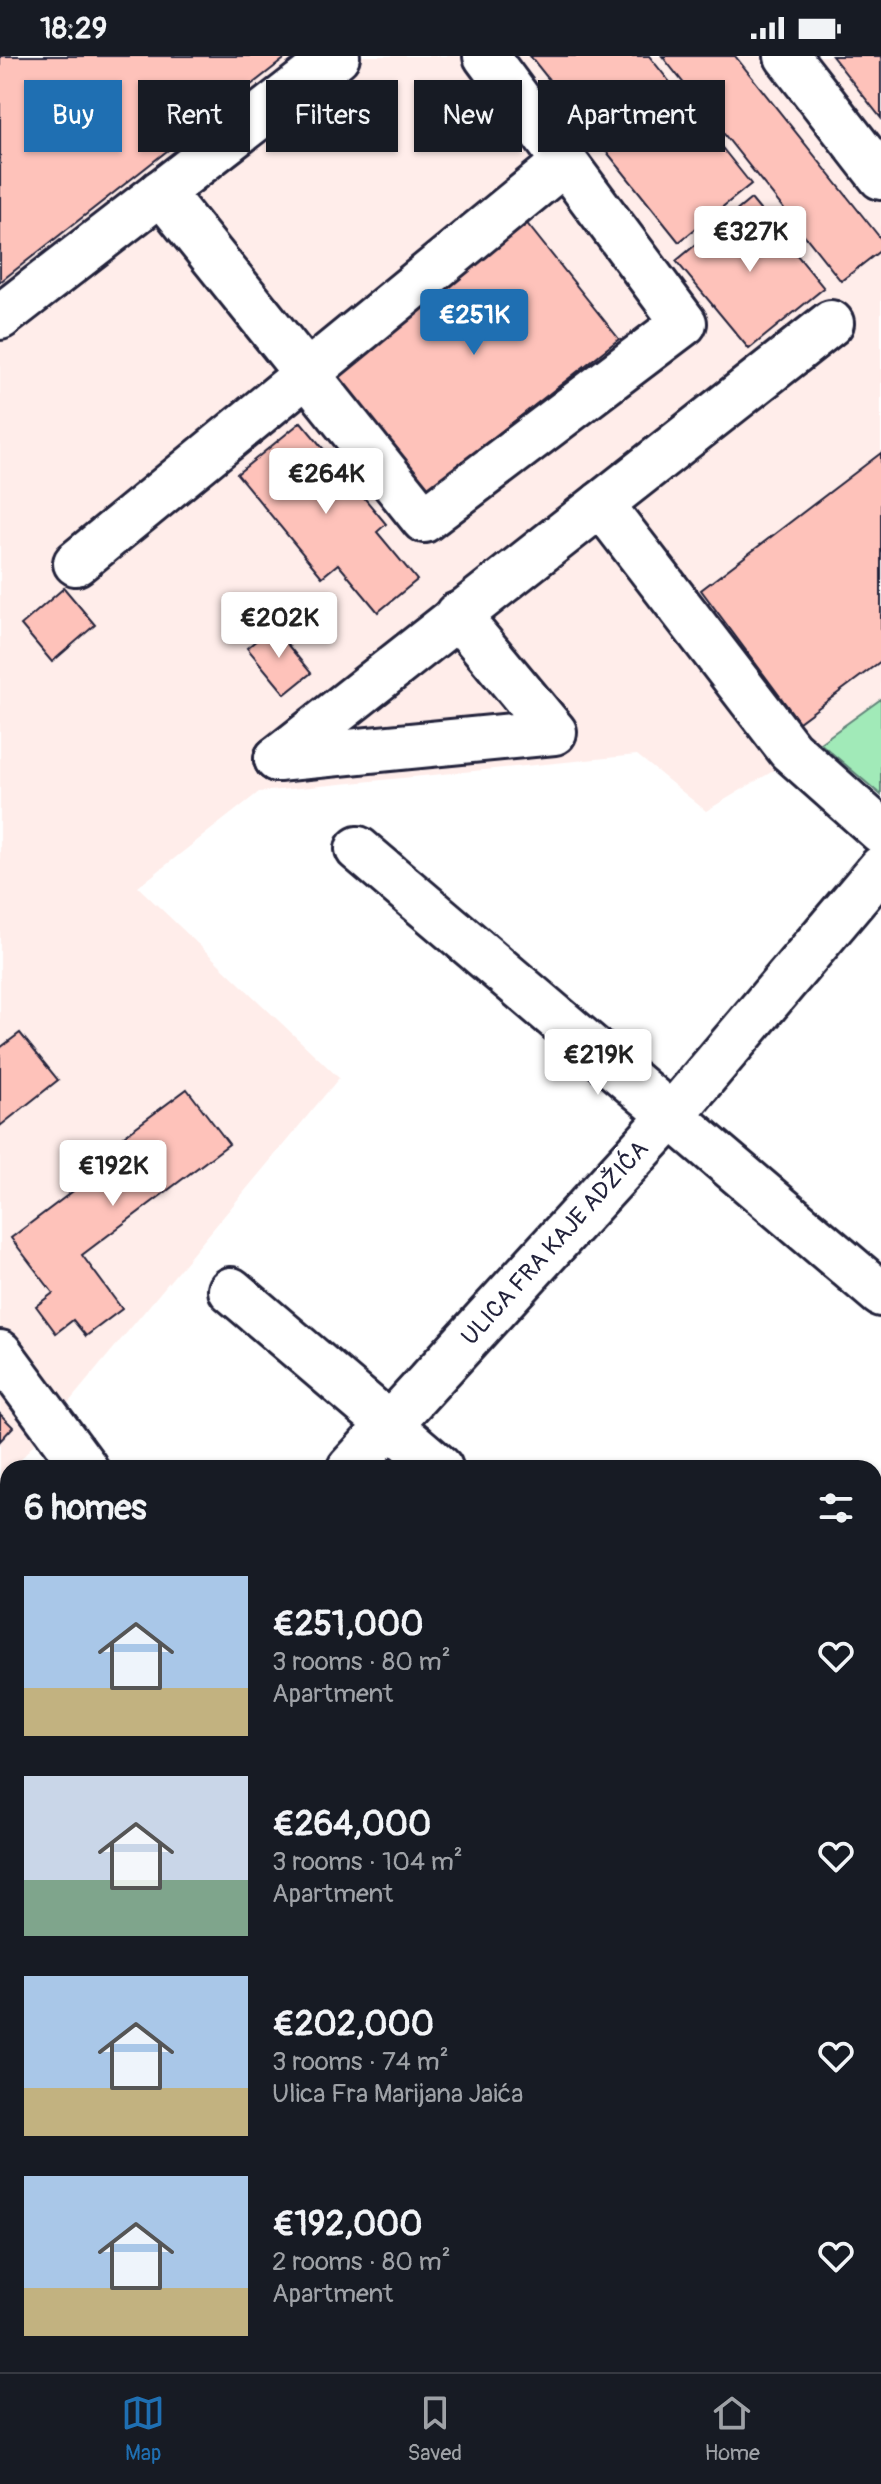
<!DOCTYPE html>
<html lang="en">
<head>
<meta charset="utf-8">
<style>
	body { margin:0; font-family:Pangolin,sans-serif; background:#20242c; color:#f1f3f6; height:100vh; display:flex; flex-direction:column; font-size:30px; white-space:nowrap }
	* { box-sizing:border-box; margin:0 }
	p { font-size:26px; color:#9ea1a6 }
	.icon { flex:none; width:44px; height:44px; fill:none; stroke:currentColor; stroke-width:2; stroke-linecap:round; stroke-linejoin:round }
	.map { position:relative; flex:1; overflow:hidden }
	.panel { position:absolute; left:0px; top:1404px; width:882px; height:912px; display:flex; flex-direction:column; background:#171b24; border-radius:24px 24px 0 0; box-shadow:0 2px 6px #0004 }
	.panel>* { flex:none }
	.top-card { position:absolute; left:24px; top:24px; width:834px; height:72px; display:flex; gap:16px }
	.price { position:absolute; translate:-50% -68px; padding:0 18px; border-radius:8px; background:#fff; color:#222; font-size:26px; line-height:52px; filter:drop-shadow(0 2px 4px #0008) }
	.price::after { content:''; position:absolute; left:50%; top:48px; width:24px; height:18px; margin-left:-12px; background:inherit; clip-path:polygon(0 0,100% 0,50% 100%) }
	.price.active { background:#1f6fb2; color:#fff }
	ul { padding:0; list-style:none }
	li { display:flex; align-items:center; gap:24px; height:200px; padding:0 24px }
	li span { display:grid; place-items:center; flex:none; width:224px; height:160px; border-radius:0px; color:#555 }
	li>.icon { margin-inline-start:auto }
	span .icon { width:96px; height:96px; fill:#fffc; stroke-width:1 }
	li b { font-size:34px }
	h2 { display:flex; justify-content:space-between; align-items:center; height:96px; padding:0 24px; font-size:34px }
	.pill { padding:0 28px; border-radius:0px; background:#171b24; box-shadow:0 2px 6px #0004; font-size:28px; line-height:72px }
	.pill.active { background:#1f6fb2; color:#fff }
	.status { display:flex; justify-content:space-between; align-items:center; height:56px; padding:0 40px; background:#171b24; direction:ltr }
	.status svg { height:22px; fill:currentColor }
	.dock { display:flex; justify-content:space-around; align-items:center; height:112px; border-top:2px solid #363941; background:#171b24; font-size:22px; color:#9ea1a6 }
	.dock a { display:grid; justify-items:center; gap:4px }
	.dock .active { color:#1f6fb2 }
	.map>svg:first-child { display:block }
	.built { fill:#ffedea }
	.green { fill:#a1eab8; stroke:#62867a; stroke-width:2 }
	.building { fill:#fec2ba; stroke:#22223b; stroke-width:2 }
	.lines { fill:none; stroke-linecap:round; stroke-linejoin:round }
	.minor-casing { stroke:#22223b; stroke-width:50 }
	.minor { stroke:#fff; stroke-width:44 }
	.labels { text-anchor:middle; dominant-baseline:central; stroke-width:7; stroke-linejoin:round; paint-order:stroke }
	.street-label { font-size:24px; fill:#22223b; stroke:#fff }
</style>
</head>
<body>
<div class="status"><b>18:29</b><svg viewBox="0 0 49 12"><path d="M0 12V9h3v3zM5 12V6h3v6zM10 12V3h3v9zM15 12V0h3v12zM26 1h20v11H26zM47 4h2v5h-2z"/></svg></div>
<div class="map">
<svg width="881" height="2316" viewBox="0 0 881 2316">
	<rect width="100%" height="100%" fill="#fff"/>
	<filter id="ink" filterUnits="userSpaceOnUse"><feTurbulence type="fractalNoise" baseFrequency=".0125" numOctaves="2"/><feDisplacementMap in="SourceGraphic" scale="16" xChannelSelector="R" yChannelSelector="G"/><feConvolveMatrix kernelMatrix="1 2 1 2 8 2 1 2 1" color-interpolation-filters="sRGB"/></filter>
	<g filter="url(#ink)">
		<polygon class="built" points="0,0 881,0 881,739 820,687 706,755 637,699 259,736 138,831 339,1022 14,1412 8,1412 8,1419 0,1429"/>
		<polygon class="green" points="881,643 881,739 820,687"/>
		<g class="building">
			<polygon points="0,0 288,0 0,226"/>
			<polygon points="530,0 649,0 751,128 679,186"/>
			<polygon points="662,0 735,0 881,183 881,194 841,225"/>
			<polygon points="832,0 881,0 881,62"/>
			<polygon points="751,143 824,232 749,293 676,205"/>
			<polygon points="525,165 619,283 423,437 330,319"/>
			<polygon points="301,366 386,468 377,476 417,524 378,556 338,508 322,521 237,418"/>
			<polygon points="881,397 881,605 799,666 701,534"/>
			<polygon points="64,532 95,569 52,606 21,569"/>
			<polygon points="273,571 311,617 285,638 247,592"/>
			<polygon points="20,977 58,1024 0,1070 0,992"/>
			<polygon points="187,1033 229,1088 82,1199 122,1253 86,1280 73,1264 56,1277 36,1250 53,1237 11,1182 85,1126 77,1115"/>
			<polygon points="0,1358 13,1371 0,1385"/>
		</g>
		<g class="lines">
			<defs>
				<g id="minor">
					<polyline points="787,0 881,121"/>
					<polyline points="161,136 424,464 684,267 486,0"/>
					<polyline points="0,261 337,0"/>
					<polyline points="601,448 790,694 881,775"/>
					<polyline points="76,507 565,106"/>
					<polyline points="277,703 831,267"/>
					<polyline points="277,703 554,676 457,559"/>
					<polyline points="358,793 881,1238"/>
					<polyline points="231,1234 440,1412"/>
					<polyline points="0,1297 85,1412"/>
					<polyline points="350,1412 672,1059 881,812"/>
					<polyline points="0,1493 8,1483"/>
					<polyline points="0,1597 8,1587"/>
					<polyline points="874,1785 881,1791"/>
					<polyline points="0,1809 8,1800"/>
					<polyline points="0,2211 8,2218"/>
					<polyline points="109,2308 119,2316"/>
					<polyline points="782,2308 791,2316"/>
				</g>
			</defs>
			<use href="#minor" class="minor-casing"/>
			<use href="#minor" class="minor"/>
		</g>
	</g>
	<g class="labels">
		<g class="street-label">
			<text transform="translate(555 1187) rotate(-48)">ULICA FRA KAJE ADŽIĆA</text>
		</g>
	</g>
</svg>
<b class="price" style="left:750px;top:218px">€327K</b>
<b class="price active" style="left:474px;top:301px">€251K</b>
<b class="price" style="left:326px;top:460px">€264K</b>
<b class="price" style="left:279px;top:604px">€202K</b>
<b class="price" style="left:598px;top:1041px">€219K</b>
<b class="price" style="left:113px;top:1152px">€192K</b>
<div class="top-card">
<a class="pill active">Buy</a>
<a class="pill">Rent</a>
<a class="pill">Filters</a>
<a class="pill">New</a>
<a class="pill">Apartment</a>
</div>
<section class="panel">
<h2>6 homes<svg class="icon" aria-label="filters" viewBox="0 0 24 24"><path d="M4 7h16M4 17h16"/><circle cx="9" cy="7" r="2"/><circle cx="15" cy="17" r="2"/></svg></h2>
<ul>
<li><span style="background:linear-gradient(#a9c7e8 70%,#c2b280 0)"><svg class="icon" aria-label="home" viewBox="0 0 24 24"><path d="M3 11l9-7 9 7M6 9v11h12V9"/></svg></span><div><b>€251,000</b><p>3 rooms · 80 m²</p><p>Apartment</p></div><svg class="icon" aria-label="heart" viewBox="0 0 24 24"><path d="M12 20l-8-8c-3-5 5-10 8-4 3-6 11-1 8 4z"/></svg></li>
<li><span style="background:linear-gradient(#c9d6e8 65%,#7fa58c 0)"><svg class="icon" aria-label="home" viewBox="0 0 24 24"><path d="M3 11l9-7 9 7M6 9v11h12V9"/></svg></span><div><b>€264,000</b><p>3 rooms · 104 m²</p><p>Apartment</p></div><svg class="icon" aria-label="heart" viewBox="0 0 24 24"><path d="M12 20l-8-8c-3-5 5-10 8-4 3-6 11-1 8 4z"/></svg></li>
<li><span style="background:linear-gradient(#a9c7e8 70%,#c2b280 0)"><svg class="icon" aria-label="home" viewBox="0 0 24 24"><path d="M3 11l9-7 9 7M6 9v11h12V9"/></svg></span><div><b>€202,000</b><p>3 rooms · 74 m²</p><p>Ulica Fra Marijana Jaića</p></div><svg class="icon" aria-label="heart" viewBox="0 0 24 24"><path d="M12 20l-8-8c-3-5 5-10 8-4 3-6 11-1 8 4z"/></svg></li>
<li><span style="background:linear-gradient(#a9c7e8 70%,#c2b280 0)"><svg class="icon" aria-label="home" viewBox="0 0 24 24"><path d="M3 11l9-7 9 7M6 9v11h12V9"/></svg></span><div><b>€192,000</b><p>2 rooms · 80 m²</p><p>Apartment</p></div><svg class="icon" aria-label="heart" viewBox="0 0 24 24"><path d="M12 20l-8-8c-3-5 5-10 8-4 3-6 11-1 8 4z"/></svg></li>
</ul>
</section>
</div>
<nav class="dock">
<a class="active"><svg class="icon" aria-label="map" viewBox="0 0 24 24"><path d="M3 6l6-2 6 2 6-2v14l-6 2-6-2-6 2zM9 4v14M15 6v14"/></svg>Map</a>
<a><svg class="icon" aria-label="saved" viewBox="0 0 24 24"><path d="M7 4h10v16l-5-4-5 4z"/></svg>Saved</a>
<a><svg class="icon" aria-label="home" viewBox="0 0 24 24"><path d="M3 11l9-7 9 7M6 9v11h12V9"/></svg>Home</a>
</nav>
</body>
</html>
